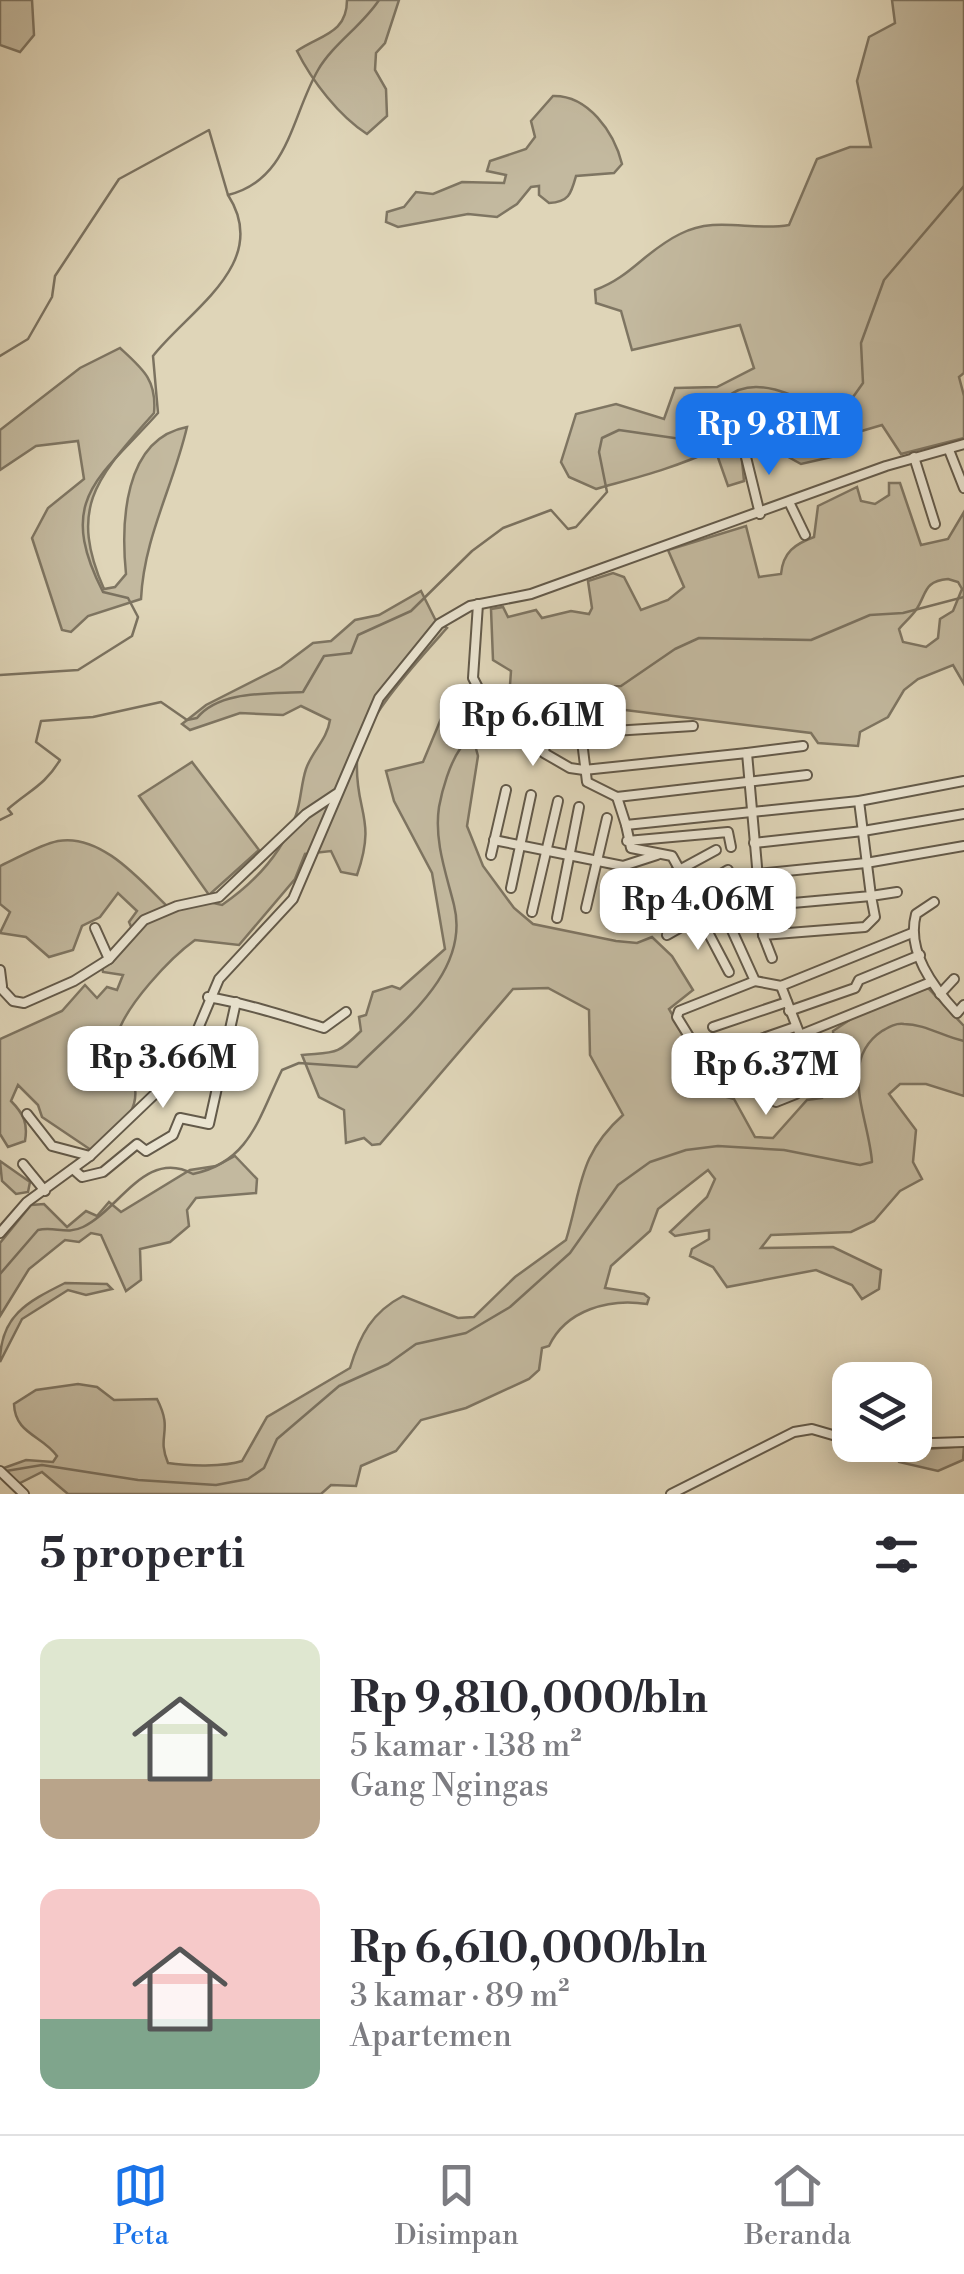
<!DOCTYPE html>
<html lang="id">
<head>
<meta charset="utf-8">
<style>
	body { margin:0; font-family:"Libre Bodoni",serif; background:#f2f2f3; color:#2b2b33; height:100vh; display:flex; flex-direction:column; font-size:38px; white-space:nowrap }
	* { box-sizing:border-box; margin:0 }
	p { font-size:32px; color:#7c7c81 }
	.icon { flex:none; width:55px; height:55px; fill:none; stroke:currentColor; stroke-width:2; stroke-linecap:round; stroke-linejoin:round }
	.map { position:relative; height:1494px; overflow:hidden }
	.panel { display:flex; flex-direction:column; background:#fff; flex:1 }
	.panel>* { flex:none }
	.tools { position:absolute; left:832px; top:1362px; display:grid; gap:20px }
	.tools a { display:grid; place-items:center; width:100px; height:100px; border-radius:20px; background:#fff; box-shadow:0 5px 25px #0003; font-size:50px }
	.price { position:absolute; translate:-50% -85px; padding:0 22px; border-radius:20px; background:#fff; color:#222; font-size:32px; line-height:65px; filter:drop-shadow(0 2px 5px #0008) }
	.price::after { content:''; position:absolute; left:50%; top:60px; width:30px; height:22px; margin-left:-15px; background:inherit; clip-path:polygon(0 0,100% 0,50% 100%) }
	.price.selected { background:#1a73e8; color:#fff }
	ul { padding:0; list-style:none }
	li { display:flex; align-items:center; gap:30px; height:250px; padding:0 40px }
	li span { display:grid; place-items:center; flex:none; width:280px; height:200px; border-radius:20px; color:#555 }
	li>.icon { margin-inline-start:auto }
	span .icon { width:120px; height:120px; fill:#fffc; stroke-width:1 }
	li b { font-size:42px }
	h2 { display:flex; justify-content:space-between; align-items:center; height:120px; padding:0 40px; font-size:42px }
	.tabs { display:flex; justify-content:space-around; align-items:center; height:140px; border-top:2px solid #e1e1e2; background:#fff; font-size:28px; color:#7c7c81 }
	.tabs a { display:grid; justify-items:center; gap:5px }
	.tabs .selected { color:#1a73e8 }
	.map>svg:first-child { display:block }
	.green { fill:#c3b99f; stroke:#7e7562; stroke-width:2.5; fill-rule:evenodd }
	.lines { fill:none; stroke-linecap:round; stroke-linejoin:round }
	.stream { stroke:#7b7260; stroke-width:2.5 }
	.minor-casing { stroke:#635a4a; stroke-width:12 }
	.minor { stroke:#eae4d1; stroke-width:8 }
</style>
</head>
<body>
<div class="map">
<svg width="964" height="1494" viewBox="0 0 964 1494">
	<rect width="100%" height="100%" fill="#dfd5b8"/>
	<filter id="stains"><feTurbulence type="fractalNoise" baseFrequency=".002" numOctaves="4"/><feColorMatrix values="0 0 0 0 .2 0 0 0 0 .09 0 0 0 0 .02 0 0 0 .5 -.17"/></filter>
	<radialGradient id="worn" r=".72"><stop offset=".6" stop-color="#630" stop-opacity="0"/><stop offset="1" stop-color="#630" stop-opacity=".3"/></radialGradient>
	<g class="green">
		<polygon points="0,0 32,0 34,35 20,52 0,45"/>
		<path d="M 347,0 L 399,0 L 385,43 L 376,53 L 375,70 L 386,89 L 387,116 L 367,134 C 339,116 312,81 297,51 C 320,35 347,34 347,0 Z"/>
		<path d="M 892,0 L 964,0 L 964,373 L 959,377 L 964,396 L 964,438 L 901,454 L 882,425 L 848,435 L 849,453 L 801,464 L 763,443 L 741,451 L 744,481 L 728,486 L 715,449 C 675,468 638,477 596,489 L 569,477 L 561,462 L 576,414 L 616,404 L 664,419 L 675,388 L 717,387 L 754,368 L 740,325 L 632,350 L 621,311 L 596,303 L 595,290 C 631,277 645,251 680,234 C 717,215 751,232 789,225 L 817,159 L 850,147 L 871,147 L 857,81 L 869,37 L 895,23 Z"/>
		<path d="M 553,96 C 588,95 614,132 622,164 L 614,173 L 576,176 C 571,194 569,202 549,203 L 539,195 L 539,186 L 531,187 L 517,204 L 497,217 L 468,214 L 398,227 L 386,222 L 387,212 L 404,207 L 416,192 L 433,194 L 462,182 L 504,183 L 506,175 L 487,171 L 490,161 L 526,149 L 535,137 L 531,121 Z"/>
		<path d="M 120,348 C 143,369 157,380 154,413 C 99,476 67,505 104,589 L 115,587 L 126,574 C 121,524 123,439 187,427 C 173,487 144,537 141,599 L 88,616 L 71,632 L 62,630 L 32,538 L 48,508 L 84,479 L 78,441 L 36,446 L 0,470 L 0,430 L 80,368 Z"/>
		<path d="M 889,483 L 900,483 L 921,545 L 948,539 L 964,512 L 964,684 L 953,665 L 918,679 L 904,690 L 888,717 L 860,732 L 858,746 L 818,743 L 811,733 L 617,709 L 591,715 L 520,698 L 510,685 L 511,671 L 493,660 L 491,609 L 503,607 L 508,617 L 536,610 L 542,618 L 571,611 L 589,614 L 592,608 L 588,581 L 613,573 L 624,577 L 641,610 L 668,600 L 684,587 L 668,550 L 746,526 L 759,577 L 781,574 C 783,552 795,544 814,537 L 818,506 L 857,487 L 861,501 L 875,504 L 889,495 ZM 948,579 L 958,582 L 962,589 L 953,611 L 940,619 L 938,638 L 926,647 L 903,642 L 899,629 C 904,623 911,617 916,610 C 927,594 923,581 948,579 Z"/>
		<path d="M 421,591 L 435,619 L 447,628 C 422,656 358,724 357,762 C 355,812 377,818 357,875 L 341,872 L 331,851 L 305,854 L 295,879 L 239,945 L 195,940 C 170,958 125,1006 117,1036 C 119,1050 126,1060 131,1073 C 147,1112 117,1128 91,1150 L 42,1117 L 38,1105 L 18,1085 L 11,1101 C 24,1114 28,1124 25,1141 L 8,1147 L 0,1134 L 0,1039 L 62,1011 L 85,985 L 97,998 L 107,987 L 117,990 L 123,975 L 103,972 L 102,966 L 133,931 L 129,922 L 137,911 L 118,893 L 100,917 L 82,926 L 73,950 L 49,957 L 26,937 L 0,933 L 10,912 L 0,904 L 0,866 C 18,858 39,845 58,841 C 101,833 141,881 168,907 L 200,900 L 222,905 C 254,883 282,853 296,815 C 301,801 301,784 306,769 C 312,751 327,740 330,720 L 301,706 L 283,715 L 240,713 L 190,730 L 182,724 L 206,705 L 281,667 L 313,643 L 331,641 L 355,620 L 379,615 Z"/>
		<path d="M 451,706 L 465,708 L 478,756 L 467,826 L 483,866 L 514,908 L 533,924 L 616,941 L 637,943 L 652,937 L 672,956 L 693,990 L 669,1009 L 719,1095 L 734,1099 L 755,1137 L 773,1138 L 807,1100 L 822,1098 L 822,1086 L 812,1073 C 813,1056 819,1048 834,1041 L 833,1031 L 863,1011 L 928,988 L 964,1026 L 964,1096 L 926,1084 L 900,1084 L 889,1094 L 916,1130 L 913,1162 L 922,1179 L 900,1191 L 874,1221 L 851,1232 L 771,1235 L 761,1248 L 833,1247 L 881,1270 L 879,1289 L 862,1299 L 852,1285 L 816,1270 L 727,1287 L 713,1267 L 690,1256 L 692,1249 L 709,1239 L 709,1230 L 675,1236 L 670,1232 L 707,1197 L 715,1179 L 708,1170 L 658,1209 L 650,1231 L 611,1266 L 605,1288 L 644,1294 L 649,1298 L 647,1304 C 609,1298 566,1310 549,1346 L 542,1348 L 539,1370 L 529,1379 L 466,1408 L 421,1420 L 396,1451 L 361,1466 L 356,1486 L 331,1485 L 321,1494 L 68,1494 L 42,1472 L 18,1484 L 1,1469 L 26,1460 L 53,1462 L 57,1456 C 42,1435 15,1434 14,1404 L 36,1390 L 78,1384 L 97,1387 L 114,1400 L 157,1399 C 174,1432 156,1435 168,1463 C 187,1466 225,1467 242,1461 L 267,1417 L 350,1368 C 360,1335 372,1312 403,1296 L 458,1318 L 474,1317 L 515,1277 L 566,1240 C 582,1188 578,1155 623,1115 L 590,1055 L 589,1010 L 548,988 L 513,989 L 380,1144 L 372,1145 L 364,1138 L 346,1143 L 344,1110 L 319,1097 L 302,1055 C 335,1052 336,1056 361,1031 L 359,1017 L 366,1015 L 373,992 L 392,986 L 400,989 L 445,949 L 432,873 L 394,801 L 386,771 L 423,762 L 443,714 Z"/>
		<polygon points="192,762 259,850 209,895 139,796"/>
		<polygon points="235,1156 257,1179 256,1193 196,1198 187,1210 189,1226 170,1242 140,1249 141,1280 126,1291 101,1235 91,1233 79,1242 65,1240 29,1269 0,1316 0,1243 31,1205 44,1204 67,1227 86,1211 97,1216 109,1202 121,1212 190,1170 216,1166"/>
		<polygon points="0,1161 30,1182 28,1192 16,1194 2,1181"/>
		<path d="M 65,1283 L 107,1284 L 112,1289 L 86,1295 L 68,1290 L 22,1319 L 0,1362 C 0,1316 27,1302 65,1283 Z"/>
		<polygon points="964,1446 963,1460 938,1471 899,1462 897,1455 902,1451"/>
	</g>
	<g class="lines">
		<g class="stream">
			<path d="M 0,356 L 28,339 L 52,297 L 55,276 L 119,179 L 209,130 L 228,195 C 289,180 291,117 318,70 C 333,44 362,26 379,0"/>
			<path d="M 0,675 L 78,670 L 132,636 L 138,617 L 128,598 L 103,592 C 55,498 100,478 158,413 L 153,356 C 189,310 272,263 228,195"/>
			<path d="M 0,820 L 12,814 L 8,809 C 30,790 45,785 60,760 L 36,742 L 41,721 L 93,717 L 161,702 L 187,720 L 197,718 C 219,690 270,694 303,692 L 324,656 L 351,653 L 358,635 L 411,611 L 472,551 L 503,528 L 551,510 L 568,529 L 576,527 L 607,492 L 599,452 L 602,438 L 619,430 L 688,440 C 702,427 712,410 726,398 C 753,373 797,396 823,411 L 846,407 L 863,383 L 861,343 L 884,280 L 964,186"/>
			<path d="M 0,1274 L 38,1230 C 54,1226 67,1235 83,1227 C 120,1209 146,1148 193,1174 C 250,1162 259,1117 282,1070 L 299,1063 L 357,1067 C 400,1023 471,973 454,905 C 446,873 434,841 439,807 C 442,790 450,763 460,749 C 473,731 489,723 492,699 L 502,691 L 621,686 L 675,649 L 699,638 L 811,640 L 870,615 L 903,613 L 964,597"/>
			<path d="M 6,1471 L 42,1465 L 138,1480 L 216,1485 L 248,1479 L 264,1468 L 277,1439 L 339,1386 L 388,1364 L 416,1344 L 466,1333 L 510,1307 L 570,1253 L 618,1185 L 650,1162 L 686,1150 L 718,1146 L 784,1150 L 860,1165 L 872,1162 C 869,1118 837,1061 882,1031 C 889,1027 895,1023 904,1024 C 925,1024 944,1037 964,1041"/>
		</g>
		<defs>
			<g id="minor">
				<polyline points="949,450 964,488"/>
				<polyline points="745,453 760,514"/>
				<polyline points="914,457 935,524"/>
				<polyline points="790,504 805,535"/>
				<polyline points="478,604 473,678 489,709 581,733 693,726"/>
				<polyline points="548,721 544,753 570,768 584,770 747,753 763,935 865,927 875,917 871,896 897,892"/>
				<polyline points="581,733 587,782 617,797 807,775"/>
				<polyline points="747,753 803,746"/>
				<polyline points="617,797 626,825 859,801 964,781"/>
				<polyline points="626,825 631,848 672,856 704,914 743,892"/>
				<polyline points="494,840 623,866 657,855"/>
				<polyline points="627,841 728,832 731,847"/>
				<polyline points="754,843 863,831 964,814"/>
				<polyline points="491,855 506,790"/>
				<polyline points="757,874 866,863 964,846"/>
				<polyline points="511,888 531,795"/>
				<polyline points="637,893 716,850"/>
				<polyline points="617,895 623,866"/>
				<path d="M 934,902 L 916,914 C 906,951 933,987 957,1013 L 964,1005"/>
				<polyline points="721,906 755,981 781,986 912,933"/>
				<polyline points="760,906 871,896 859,801"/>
				<polyline points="586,908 607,818"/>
				<polyline points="532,912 558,801"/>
				<polyline points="700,917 729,972"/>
				<polyline points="557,918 579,807"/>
				<polyline points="645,918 728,870"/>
				<polyline points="95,928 109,959"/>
				<polyline points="667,935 704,914"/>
				<polyline points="763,935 772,958"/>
				<polyline points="0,970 2,986"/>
				<polyline points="755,981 679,1011 677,1017 722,1090 798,1062"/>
				<polyline points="781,986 800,1035 931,982"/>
				<polyline points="0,987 13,1001 24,1003 74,981 109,959 144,920 177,906 219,897 306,814 336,794"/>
				<polyline points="940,994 954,979"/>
				<path d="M 208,997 C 248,1004 285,1016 324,1028 L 346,1012"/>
				<polyline points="789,1011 855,988 859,980 920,955"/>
				<polyline points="713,1027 787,1002"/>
				<polyline points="720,1053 795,1027"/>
				<polyline points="763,1076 776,1102 796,1094"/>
				<polyline points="27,1114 52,1146 90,1156"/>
				<polyline points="23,1164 45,1191"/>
				<polyline points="73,1169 82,1177 103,1172 137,1144 146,1151 173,1135 180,1118 209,1124 236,1002"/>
				<polyline points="0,1233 27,1202 90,1156 181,1069 219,979 293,899 379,698 439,624 470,606 531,594 886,466 964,444"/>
				<polyline points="871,1445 964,1442"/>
				<polyline points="0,1471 24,1494"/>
				<polyline points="671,1494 794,1432 812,1429 850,1440"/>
			</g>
		</defs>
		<use href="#minor" class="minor-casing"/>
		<use href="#minor" class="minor"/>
	</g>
	<rect width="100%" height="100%" filter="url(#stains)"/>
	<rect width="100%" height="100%" fill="url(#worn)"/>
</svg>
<div class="tools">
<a><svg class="icon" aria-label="layers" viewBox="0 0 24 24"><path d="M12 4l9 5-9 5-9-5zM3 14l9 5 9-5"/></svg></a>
</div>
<b class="price selected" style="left:769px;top:478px">Rp 9.81M</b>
<b class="price" style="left:533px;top:769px">Rp 6.61M</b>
<b class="price" style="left:698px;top:953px">Rp 4.06M</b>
<b class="price" style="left:163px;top:1111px">Rp 3.66M</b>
<b class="price" style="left:766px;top:1118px">Rp 6.37M</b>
</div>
<section class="panel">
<h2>5 properti<svg class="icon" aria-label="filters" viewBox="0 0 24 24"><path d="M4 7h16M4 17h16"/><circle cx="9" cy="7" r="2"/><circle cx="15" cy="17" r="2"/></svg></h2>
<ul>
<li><span style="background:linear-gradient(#dfe7d0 70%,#b9a48a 0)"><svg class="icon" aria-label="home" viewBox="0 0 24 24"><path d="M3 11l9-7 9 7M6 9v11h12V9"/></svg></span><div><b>Rp 9,810,000/bln</b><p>5 kamar · 138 m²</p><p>Gang Ngingas</p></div></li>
<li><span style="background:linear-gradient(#f6c9c9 65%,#7fa58c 0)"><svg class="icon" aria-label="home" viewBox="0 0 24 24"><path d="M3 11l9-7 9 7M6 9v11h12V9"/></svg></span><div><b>Rp 6,610,000/bln</b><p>3 kamar · 89 m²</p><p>Apartemen</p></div></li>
</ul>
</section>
<nav class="tabs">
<a class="selected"><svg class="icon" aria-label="map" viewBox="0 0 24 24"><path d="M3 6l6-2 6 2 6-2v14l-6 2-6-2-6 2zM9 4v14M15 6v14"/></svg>Peta</a>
<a><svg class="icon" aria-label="saved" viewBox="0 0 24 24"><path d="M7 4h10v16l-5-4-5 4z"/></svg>Disimpan</a>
<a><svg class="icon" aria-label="home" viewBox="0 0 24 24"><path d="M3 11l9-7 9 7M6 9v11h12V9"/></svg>Beranda</a>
</nav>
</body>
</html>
